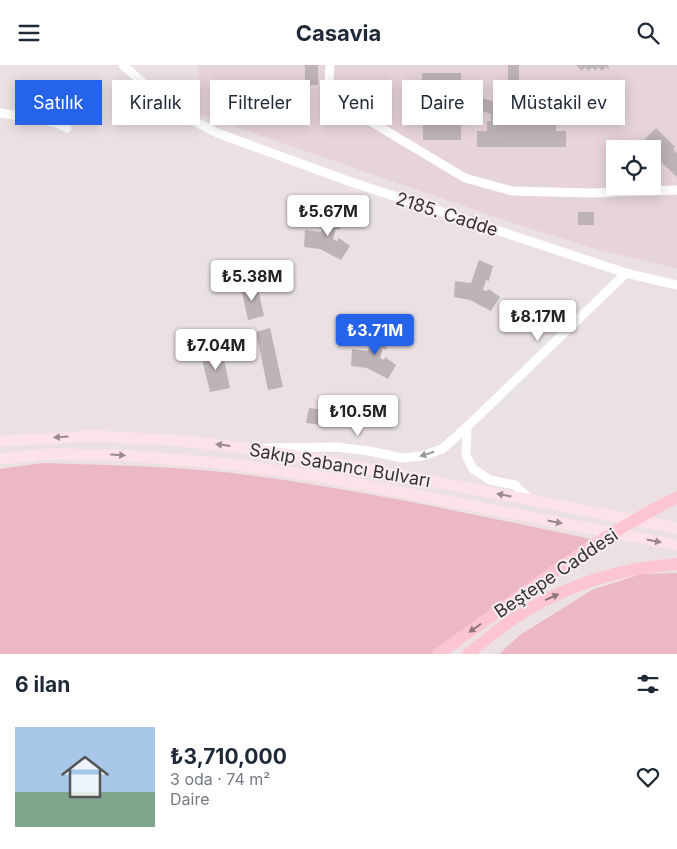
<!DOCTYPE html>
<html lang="tr">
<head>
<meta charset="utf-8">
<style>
	body { margin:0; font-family:Inter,sans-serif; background:#f6f6f7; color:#1f2937; height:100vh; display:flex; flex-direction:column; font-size:19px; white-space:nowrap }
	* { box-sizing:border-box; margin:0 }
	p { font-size:16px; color:#747a83 }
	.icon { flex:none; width:28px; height:28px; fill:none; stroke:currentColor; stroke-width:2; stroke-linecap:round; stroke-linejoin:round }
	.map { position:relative; height:589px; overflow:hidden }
	.drawer { display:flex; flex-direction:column; background:#fff; flex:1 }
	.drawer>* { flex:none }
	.banner { position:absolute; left:15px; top:15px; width:648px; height:45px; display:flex; gap:10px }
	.tools { position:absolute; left:606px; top:75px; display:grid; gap:10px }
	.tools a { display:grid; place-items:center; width:55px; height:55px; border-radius:0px; background:#fff; box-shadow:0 2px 12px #0003; font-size:25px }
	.price { position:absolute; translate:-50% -42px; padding:0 11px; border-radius:5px; background:#fff; color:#222; font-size:16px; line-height:32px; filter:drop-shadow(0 1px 2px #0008) }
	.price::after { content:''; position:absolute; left:50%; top:30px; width:15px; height:11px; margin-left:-8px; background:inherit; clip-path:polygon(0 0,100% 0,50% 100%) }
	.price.selected { background:#2563eb; color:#fff }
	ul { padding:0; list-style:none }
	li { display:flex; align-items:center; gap:15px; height:125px; padding:0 15px }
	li+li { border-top:1px solid #e0e1e3 }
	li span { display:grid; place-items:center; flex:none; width:140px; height:100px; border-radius:0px; color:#555 }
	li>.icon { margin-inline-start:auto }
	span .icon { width:60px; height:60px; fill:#fffc; stroke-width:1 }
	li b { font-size:21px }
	h2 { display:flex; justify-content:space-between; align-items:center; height:60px; padding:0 15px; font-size:21px }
	.tag { padding:0 18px; border-radius:0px; background:#fff; box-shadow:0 2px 12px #0003; font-size:18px; line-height:45px }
	.tag.selected { background:#2563eb; color:#fff }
	header { display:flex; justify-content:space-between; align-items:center; height:65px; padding:0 15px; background:#fff; font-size:22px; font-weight:700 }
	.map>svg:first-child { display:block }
	.built { fill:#e7d4d8; fill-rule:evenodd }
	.green { fill:#edb8c5 }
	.building { fill:#beb4b6 }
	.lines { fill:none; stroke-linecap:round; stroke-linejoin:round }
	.street { stroke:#fff; stroke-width:9 }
	.secondary { stroke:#fee2ea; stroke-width:11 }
	.primary { stroke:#fdc5d4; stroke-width:12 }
	.oneway { fill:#9a8a8e }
	.oneway2 { fill:#9a9899 }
	.oneway3 { fill:#90747b }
	.labels { text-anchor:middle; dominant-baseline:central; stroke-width:4; stroke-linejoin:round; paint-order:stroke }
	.street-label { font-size:18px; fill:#363233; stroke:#f8eef0 }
</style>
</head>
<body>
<header><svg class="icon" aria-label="menu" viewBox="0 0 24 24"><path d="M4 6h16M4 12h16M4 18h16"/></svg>Casavia<svg class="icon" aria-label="search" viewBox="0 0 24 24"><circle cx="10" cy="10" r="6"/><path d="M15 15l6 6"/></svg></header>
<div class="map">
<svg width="677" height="589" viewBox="0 0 677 589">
	<rect width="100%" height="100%" fill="#ebe1e3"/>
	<path class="built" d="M 198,0 L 677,0 L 677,203 L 598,185 L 516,159 L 198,49 ZM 615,84 L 652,84 L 652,121 L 615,121 Z"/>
	<g class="green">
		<path d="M 43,398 C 107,400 170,401 233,408 C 353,423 472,449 591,474 L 434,589 L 0,589 L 0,404 Z"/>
		<polygon points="677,508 677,589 499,589 520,570 592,525 641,509"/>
	</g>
	<g class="building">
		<rect x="305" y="0" width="13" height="20"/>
		<rect x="508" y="0" width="11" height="16"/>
		<polygon points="576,0 608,0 609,5 606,2 602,6 598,2 595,6 592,2 589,6 585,2 582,6"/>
		<polygon points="422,8 461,8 461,75 423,75"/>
		<polygon points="482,33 498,38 499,37 504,37 504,40 522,42 539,39 539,37 545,37 545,38 561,33 561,35 565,33 570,43 552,49 552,56 556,56 556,66 566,66 566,82 477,82 477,66 487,66 487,56 491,56 491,49 473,43 478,34 482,35"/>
		<polygon points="656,63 675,82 673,84 677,88 677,112 661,97 652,97 652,84 639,84 637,82"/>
		<polygon points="329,145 344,150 339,165 336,164 333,174 337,176 339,173 350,181 341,195 320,184 304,182 305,165 321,167"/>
		<rect x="578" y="147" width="16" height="13"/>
		<polygon points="479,195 493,201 489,216 486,215 483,225 487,226 489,224 500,232 491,246 470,235 454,232 455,216 471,218"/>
		<polygon points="257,219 264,251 248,255 241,223"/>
		<polygon points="270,263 283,322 268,325 256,267"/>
		<polygon points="376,264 390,269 386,285 383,283 380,293 384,295 385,292 396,300 388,314 367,303 351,301 352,284 368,286"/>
		<polygon points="222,285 230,323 210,327 201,290"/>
		<polygon points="309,343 338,347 336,362 306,358"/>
	</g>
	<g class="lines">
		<g class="street">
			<polyline points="123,0 162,35 188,53 217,68 348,116 626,208 677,220"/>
			<polyline points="330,0 328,31 465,113 512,126 591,128 677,125"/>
			<polyline points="0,48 54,57 67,63"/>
			<polyline points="467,362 466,390 473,404 490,415 515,420 530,435"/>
			<polyline points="266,383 336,382 369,386 402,393 422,391 442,384 467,362 626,208"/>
		</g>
		<g class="secondary">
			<polyline points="0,376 93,371 172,375 247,383 321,395 677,463"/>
			<polyline points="0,394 50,389 114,390 221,398 317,411 677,480"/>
		</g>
		<g class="primary">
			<path d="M 438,589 C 516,534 592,475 677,432"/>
			<path d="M 468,589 C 486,575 504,559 524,547 C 572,518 621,503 677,499"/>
		</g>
	</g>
	<defs><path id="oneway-solid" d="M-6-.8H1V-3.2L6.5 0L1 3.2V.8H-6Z" transform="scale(1.25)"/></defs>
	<g class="oneway">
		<use href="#oneway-solid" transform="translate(61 372) rotate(177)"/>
		<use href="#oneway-solid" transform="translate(223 380) rotate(-173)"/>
		<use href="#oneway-solid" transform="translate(118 390) rotate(3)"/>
		<use href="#oneway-solid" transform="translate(504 430) rotate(-169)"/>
		<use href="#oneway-solid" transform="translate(555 457) rotate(11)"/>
		<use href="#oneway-solid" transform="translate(654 476) rotate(11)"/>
	</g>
	<use class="oneway2" href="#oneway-solid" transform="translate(427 389) rotate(162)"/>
	<g class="oneway3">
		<use href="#oneway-solid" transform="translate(552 532) rotate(-24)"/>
		<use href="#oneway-solid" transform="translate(475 563) rotate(145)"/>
	</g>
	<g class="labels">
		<g class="street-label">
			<text transform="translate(447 149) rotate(18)">2185. Cadde</text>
			<text transform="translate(340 400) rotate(10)">Sakıp Sabancı Bulvarı</text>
			<text transform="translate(556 508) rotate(-34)">Beştepe Caddesi</text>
		</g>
	</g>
</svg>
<div class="tools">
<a><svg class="icon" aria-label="locate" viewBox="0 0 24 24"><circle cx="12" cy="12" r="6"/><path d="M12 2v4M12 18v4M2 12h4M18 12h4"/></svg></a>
</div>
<b class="price" style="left:328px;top:172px">₺5.67M</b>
<b class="price" style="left:252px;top:237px">₺5.38M</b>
<b class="price" style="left:538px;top:277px">₺8.17M</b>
<b class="price selected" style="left:375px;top:291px">₺3.71M</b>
<b class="price" style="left:216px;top:306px">₺7.04M</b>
<b class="price" style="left:358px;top:372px">₺10.5M</b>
<div class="banner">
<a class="tag selected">Satılık</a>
<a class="tag">Kiralık</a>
<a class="tag">Filtreler</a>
<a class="tag">Yeni</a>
<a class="tag">Daire</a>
<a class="tag">Müstakil ev</a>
</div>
</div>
<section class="drawer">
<h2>6 ilan<svg class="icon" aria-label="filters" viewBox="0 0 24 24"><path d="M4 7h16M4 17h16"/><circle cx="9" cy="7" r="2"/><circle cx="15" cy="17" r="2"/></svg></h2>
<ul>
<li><span style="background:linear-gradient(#a9c7e8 65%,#7fa58c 0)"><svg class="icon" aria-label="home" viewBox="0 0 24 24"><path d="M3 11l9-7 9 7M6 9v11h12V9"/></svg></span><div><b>₺3,710,000</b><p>3 oda · 74 m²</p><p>Daire</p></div><svg class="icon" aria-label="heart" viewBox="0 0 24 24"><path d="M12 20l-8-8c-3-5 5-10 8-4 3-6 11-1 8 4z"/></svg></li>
</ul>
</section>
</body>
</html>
